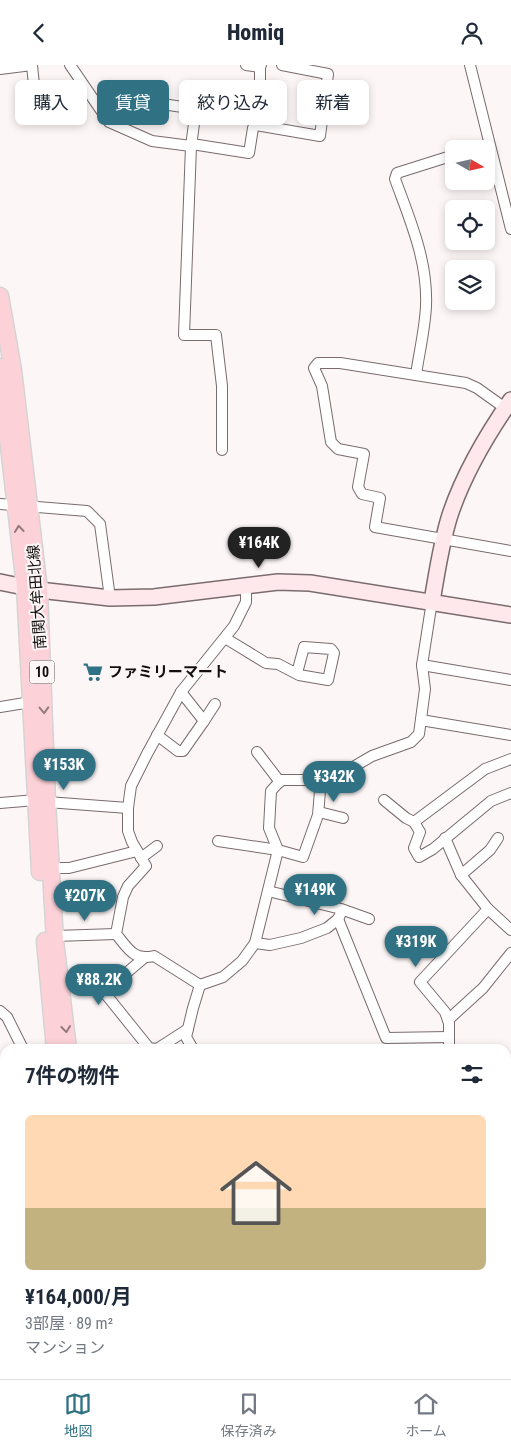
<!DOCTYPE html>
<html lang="ja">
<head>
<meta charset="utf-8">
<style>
	body { margin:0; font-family:"Roboto Condensed","Noto Sans JP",sans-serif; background:#f6f6f7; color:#1f2937; height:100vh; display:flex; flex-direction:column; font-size:19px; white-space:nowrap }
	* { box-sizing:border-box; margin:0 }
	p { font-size:16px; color:#747a83 }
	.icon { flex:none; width:28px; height:28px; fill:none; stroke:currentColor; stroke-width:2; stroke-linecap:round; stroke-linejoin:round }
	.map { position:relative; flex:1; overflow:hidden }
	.side { position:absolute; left:0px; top:979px; width:511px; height:336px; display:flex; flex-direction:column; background:#fff; border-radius:15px 15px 0 0; box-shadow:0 2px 8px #0003 }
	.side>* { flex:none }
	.banner { position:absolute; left:15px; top:15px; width:481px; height:45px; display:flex; gap:10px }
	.needle { width:32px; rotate:99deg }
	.controls { position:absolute; left:445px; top:75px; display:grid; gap:10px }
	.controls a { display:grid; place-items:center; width:50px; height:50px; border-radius:8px; background:#fff; box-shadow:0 2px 8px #0003; font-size:25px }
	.price { position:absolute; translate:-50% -42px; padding:0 11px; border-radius:18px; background:#307284; color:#fff; font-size:16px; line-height:32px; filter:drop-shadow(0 1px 2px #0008) }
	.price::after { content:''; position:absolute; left:50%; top:30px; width:15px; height:11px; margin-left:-8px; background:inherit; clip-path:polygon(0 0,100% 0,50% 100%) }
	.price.active { background:#222; color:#fff }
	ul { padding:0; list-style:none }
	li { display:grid; align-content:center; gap:10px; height:265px; padding:0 25px }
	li+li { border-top:1px solid #e0e1e3 }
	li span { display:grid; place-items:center; height:155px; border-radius:8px; color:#555 }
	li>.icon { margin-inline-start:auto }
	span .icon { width:90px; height:90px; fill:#fffc; stroke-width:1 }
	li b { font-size:21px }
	h2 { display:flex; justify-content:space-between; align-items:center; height:60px; padding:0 25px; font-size:21px }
	.tag { padding:0 18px; border-radius:8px; background:#fff; box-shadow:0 2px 8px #0003; font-size:18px; line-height:45px }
	.tag.active { background:#307284; color:#fff }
	header { display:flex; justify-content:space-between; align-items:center; height:65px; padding:0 25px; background:#fff; font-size:22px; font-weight:800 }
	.tabs { display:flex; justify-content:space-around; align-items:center; height:70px; border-top:1px solid #e0e1e3; background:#fff; font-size:14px; color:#747a83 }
	.tabs a { display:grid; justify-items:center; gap:2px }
	.tabs .active { color:#307284 }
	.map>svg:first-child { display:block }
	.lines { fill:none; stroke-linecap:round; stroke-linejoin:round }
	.stream { stroke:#c08890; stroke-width:3 }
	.street-casing { stroke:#7a6b6d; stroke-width:12 }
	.secondary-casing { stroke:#7a6b6d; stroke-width:18 }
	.primary-casing { stroke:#d5d4d4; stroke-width:19 }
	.street { stroke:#fff; stroke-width:10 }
	.secondary { stroke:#fee8ec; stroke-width:15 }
	.primary { stroke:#fcd2d8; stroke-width:16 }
	.oneway { stroke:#937a7d }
	.labels { text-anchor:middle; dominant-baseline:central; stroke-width:4; stroke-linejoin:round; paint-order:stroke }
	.shield { fill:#fdf6f7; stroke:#595454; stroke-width:1 }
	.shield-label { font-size:14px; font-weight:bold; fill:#130e0e }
	.street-label { font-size:15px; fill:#130e0e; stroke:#fdf6f7 }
	.poi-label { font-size:15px; font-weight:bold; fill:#130e0e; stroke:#fdf6f7; text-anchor:start }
</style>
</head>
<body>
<header><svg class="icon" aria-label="back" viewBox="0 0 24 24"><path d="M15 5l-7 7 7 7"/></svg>Homiq<svg class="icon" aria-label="person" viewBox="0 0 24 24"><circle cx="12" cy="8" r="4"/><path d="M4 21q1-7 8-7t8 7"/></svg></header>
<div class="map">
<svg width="511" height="1314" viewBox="0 0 511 1314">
	<rect width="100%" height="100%" fill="#fdf6f7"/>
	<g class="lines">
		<g class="stream">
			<polyline points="0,1048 5,1059"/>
			<polyline points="178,1310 181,1314"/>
		</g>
		<defs>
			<g id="street">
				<polyline points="70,0 109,57 152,76 191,81"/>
				<polyline points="246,0 260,2 261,0"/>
				<polyline points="470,0 511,164"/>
				<polyline points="260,2 260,30 256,60 320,71 328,9 282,0"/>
				<polyline points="0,4 32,0 35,30 86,25"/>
				<polyline points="99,42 142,36 196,44 191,81 184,270 216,270 222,321 222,385"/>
				<polyline points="192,79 249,88 253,63 256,60"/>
				<polyline points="474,84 489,79"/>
				<path d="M 416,310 C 419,288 425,264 426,241 C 428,196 410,155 395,114 L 397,108 L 454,90"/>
				<polyline points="505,343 477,323 466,318 340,298 318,298 314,303 322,321 331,377 338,384 364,389 358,422 362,429 380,433 375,462 511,486"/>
				<polyline points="0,439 87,446 100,459 110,533"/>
				<polyline points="225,573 266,598 278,599 299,610 328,615 334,588 331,584 304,582 297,608"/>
				<polyline points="422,600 511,615"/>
				<polyline points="0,642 31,637"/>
				<polyline points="421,655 511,670"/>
				<polyline points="204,656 215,639"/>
				<polyline points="157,670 178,686 183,686 204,656 181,627"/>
				<polyline points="257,687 280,717"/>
				<polyline points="511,694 485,704 414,757 420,767 414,783 419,792 433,784 491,736 511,728"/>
				<polyline points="384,735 406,753 414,757"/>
				<polyline points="0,738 36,735 47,737 128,743"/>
				<polyline points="319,747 343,753"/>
				<polyline points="445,773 461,810 488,844 511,865"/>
				<polyline points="218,776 278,785 303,792 318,750 321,714"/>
				<polyline points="141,793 157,781"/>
				<polyline points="51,803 69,803 137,786"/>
				<polyline points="461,810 490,785 498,773"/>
				<polyline points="268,826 341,844 369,854"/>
				<polyline points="338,854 386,973 449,972"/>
				<polyline points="55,871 116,869"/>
				<polyline points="255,878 270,880 301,873 327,863 338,854 340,850"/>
				<polyline points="144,893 104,927 149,983 156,984"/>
				<polyline points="200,920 223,912 242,896 255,878 278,785 269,763 271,726 281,715 317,715 343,708 372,691 411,677 419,669 425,624 422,600 432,536"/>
				<path d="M 200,920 L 154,891 C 133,896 128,883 116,869 L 123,832 L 128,821 L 146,801 L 132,777 L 128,766 L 128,743 L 131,721 L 147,689 L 181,627 L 234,561 L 246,537 L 246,520"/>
				<polyline points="0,946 7,952 23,984"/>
				<polyline points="448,955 483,923 511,888"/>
				<polyline points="157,984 188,964"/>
				<polyline points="193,984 186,972 193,943 200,920"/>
				<polyline points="449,984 449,958 445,947 420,917 488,844"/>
				<polyline points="506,1065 511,1055"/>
				<polyline points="506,1116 511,1119"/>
				<polyline points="506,1213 511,1212"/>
				<polyline points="0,1256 5,1254"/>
				<polyline points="506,1305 511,1306"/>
				<polyline points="325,1310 325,1314"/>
				<polyline points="474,1314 475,1310"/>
			</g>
			<g id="secondary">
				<polyline points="0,517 39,525 110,533 154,532 278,517 310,518 511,550"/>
				<path d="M 432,536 C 437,508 441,478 450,450 C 464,408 486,371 511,335"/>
			</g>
			<g id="primary">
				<polyline points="0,231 13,305 39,525 47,737 55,876 68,984"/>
				<polyline points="0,302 25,522 40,807"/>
				<polyline points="45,876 55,984"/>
				<polyline points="98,1310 98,1314"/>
				<polyline points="112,1310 113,1314"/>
			</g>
		</defs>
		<use href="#street" class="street-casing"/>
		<use href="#secondary" class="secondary-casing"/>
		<use href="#primary" class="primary-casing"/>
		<use href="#street" class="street"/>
		<use href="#secondary" class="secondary"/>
		<use href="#primary" class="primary"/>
	</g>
	<defs><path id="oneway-chevron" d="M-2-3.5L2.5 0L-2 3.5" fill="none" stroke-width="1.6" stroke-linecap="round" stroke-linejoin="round" transform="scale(1.25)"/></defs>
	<g class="oneway">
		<use href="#oneway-chevron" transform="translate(19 464) rotate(-96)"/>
		<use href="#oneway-chevron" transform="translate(44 645) rotate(88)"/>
		<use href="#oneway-chevron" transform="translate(66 964) rotate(83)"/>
	</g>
	<defs>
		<symbol id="supermarket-bare" viewBox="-9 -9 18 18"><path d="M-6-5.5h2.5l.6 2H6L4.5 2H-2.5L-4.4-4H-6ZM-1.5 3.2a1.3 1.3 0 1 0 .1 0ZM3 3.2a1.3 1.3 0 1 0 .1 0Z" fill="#307284" stroke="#fdf6f7" stroke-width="2.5" paint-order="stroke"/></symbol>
	</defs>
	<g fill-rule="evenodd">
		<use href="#supermarket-bare" x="79" y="593" width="28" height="28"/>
	</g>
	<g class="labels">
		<rect class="shield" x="29.5" y="595.5" width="25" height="23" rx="4"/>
		<g class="shield-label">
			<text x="42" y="607">10</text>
		</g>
		<g class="street-label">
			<text transform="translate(37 532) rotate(-94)">南関大牟田北線</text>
		</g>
		<g class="poi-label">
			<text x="108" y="607">ファミリーマート</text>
		</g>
	</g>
</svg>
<div class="controls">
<a><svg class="needle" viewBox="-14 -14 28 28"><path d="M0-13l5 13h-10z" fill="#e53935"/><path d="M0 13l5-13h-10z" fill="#747a83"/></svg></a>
<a><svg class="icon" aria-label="locate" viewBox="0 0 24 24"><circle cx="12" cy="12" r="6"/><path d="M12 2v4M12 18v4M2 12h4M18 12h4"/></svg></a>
<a><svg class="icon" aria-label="layers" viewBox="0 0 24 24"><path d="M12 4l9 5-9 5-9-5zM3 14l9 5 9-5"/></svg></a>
</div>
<b class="price active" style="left:259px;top:504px">¥164K</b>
<b class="price" style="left:64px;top:726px">¥153K</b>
<b class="price" style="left:334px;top:738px">¥342K</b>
<b class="price" style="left:315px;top:851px">¥149K</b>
<b class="price" style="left:85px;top:857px">¥207K</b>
<b class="price" style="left:416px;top:903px">¥319K</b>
<b class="price" style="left:99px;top:941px">¥88.2K</b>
<div class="banner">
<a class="tag">購入</a>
<a class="tag active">賃貸</a>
<a class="tag">絞り込み</a>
<a class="tag">新着</a>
</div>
<section class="side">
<h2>7件の物件<svg class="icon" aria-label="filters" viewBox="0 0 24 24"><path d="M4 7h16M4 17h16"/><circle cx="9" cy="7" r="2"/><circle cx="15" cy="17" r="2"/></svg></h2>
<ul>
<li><span style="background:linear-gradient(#ffd9b3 60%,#c2b280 0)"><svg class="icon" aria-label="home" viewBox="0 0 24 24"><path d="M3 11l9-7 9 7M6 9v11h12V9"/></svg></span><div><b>¥164,000/月</b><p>3部屋 · 89 m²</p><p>マンション</p></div></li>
</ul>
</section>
</div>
<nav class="tabs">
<a class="active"><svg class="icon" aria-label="map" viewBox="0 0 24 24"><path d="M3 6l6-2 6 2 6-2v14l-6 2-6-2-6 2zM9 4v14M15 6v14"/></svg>地図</a>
<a><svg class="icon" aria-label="saved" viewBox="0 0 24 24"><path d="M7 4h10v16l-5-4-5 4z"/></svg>保存済み</a>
<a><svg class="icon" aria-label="home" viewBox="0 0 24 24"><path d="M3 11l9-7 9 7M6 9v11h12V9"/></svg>ホーム</a>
</nav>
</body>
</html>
